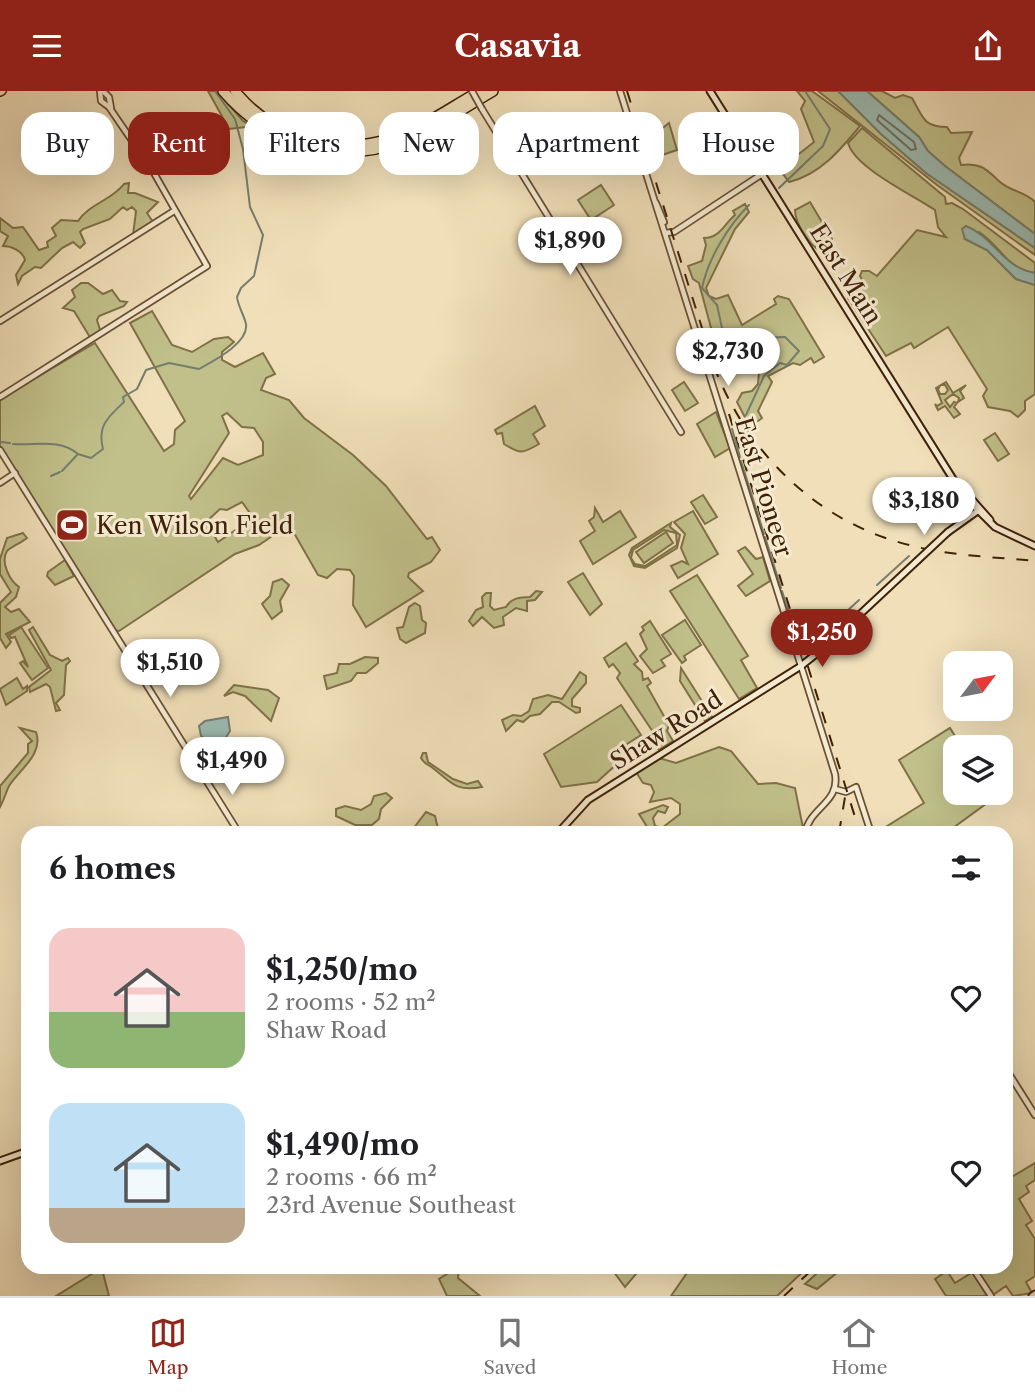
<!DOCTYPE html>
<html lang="en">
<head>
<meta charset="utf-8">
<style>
	body { margin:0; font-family:"Libre Caslon Text",serif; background:#f2f2f2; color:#202124; height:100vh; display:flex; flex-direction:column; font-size:26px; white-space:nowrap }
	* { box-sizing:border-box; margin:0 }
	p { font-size:23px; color:#757577 }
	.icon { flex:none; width:38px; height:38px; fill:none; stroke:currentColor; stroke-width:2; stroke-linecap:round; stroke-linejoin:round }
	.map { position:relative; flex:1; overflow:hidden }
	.drawer { position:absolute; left:21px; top:735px; width:992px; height:448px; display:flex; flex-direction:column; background:#fff; border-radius:21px; box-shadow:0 7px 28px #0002 }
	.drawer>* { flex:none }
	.hud { position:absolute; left:21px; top:21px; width:994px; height:63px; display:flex; gap:14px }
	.needle { width:46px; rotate:58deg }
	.controls { position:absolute; left:943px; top:560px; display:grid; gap:14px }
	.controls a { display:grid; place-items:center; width:70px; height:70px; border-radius:14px; background:#fff; box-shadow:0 7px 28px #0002; font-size:35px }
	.price { position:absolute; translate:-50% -60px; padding:0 16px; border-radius:24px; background:#fff; color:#222; font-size:23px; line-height:46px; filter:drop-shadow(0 2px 4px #0008) }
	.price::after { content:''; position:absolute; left:50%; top:42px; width:21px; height:16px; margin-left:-10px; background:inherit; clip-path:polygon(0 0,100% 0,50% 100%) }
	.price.active { background:#8f2418; color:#fff }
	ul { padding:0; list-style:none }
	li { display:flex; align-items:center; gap:21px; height:175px; padding:0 28px }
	li span { display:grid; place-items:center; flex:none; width:196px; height:140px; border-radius:21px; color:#555 }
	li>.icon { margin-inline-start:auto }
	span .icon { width:84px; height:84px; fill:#fffc; stroke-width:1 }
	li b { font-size:30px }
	h2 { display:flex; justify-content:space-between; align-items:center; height:84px; padding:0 28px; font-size:30px }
	.chip { padding:0 24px; border-radius:21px; background:#fff; box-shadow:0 7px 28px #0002; font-size:24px; line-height:63px }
	.chip.active { background:#8f2418; color:#fff }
	header { display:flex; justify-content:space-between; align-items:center; height:91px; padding:0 28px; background:#8f2418; color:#fff; font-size:32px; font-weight:700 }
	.dock { display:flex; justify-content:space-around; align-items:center; height:98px; border-top:2px solid #e0e0e0; background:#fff; font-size:19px; color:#757577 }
	.dock a { display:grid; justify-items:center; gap:4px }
	.dock .active { color:#8f2418 }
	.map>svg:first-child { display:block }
	.green { fill:#c1c08a; stroke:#807148; stroke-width:2; fill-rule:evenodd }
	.water { fill:#9bbcb4; stroke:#767e6e; stroke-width:2 }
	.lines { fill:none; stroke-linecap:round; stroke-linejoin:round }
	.shore { stroke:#6d6f5d; stroke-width:2 }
	.stream { stroke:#767e6e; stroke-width:2 }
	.tertiary-casing { stroke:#6b5133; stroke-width:8 }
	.secondary-casing { stroke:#3f2206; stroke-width:9 }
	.primary-casing { stroke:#3f2206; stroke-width:10 }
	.motorway-casing { stroke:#3f2206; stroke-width:12 }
	.tertiary { stroke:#f5ead2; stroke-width:4.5 }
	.secondary { stroke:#f5ead2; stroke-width:5 }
	.primary { stroke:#f0dfb9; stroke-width:7 }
	.motorway { stroke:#f0dfb9; stroke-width:9 }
	.rail { stroke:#3f2206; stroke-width:2; stroke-dasharray:12 12; stroke-linecap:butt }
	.tertiary-bridge-casing { stroke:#6b5133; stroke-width:8; stroke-linecap:butt }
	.secondary-bridge-casing { stroke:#3f2206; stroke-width:9; stroke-linecap:butt }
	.tertiary-bridge { stroke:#f5ead2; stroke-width:4.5 }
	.secondary-bridge { stroke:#f5ead2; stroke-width:5 }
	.labels { text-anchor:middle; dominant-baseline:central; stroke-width:6; stroke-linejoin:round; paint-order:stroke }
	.street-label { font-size:24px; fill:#3f2206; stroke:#f5ead2 }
	.poi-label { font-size:24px; fill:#3f2206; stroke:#f5ead2; text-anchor:start }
</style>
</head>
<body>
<header><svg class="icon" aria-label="menu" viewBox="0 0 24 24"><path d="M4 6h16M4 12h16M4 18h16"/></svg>Casavia<svg class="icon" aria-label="share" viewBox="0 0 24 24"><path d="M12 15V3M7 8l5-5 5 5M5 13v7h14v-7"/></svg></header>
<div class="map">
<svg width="1035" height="1205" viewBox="0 0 1035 1205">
	<rect width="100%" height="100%" fill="#f0dfb9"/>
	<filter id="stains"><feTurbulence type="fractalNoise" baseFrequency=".00286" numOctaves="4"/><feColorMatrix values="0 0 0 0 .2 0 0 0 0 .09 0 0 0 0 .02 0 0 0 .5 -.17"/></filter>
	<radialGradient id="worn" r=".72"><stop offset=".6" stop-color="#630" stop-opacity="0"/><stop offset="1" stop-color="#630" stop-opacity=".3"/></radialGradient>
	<g class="green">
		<polygon points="208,0 217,0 243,30 289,55 246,36 229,38"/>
		<path d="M 797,0 L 812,0 L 860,35 C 841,58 820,84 789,91 L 783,83 L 785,74 L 814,51 L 801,18 L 805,10 Z"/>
		<polygon points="818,0 838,0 881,43 926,82 1035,157 1035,164 937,94"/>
		<path d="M 867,0 L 882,0 L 895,7 L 903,4 L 912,7 C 923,26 923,36 947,36 L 951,42 L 972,41 L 959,67 L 961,74 C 981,71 987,79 1000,91 C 1010,100 1026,101 1035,111 L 1035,143 L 945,75 L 928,60 L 919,46 Z"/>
		<polygon points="76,26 90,49 79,56 65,34"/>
		<polygon points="669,32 677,59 659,65 649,48"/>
		<path d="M 862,37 L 945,106 L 946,113 L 952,112 L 963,118 L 1035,172 L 1035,182 C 1006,178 1001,155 979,141 L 965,148 L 987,159 L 1016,188 L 1035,194 L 1035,303 L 1025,310 L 1025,319 L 1018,326 L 1010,320 L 988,316 L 983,305 L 987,298 L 948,236 L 914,257 L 911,252 L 886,265 L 848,207 L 864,192 L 860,185 L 862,180 L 869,180 L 877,185 L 917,139 L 946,146 L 938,136 L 935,119 C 913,104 855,77 848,52 Z"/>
		<path d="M 129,92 L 128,102 L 135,102 L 158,111 L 147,122 L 153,131 L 133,144 L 136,120 L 132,116 L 127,119 L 123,116 L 110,128 L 83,138 L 80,141 L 85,152 L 80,157 L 73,151 L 62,157 L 41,177 L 35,176 L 22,185 L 18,193 L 16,184 L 25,169 C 23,160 11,155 3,155 L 8,145 L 0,140 L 0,127 L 13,137 L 23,136 L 39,159 L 48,156 L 47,151 L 56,145 L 52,137 L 61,129 L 78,130 C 89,113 112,109 124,93 Z"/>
		<polygon points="601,94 614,114 591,129 578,109"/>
		<path d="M 810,111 L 832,148 L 832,152 L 820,159 C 808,154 795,131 795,119 Z"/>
		<path d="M 745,113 L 749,121 L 735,138 L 706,197 L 709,205 L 716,208 L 728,204 L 742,234 L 776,213 L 774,208 L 778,205 L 789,208 L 824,266 L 814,272 L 811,267 L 800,274 L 793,272 L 768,285 L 772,291 L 758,320 L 762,327 L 750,336 L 737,311 L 742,302 L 752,300 L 758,293 L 759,281 L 748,268 L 734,271 L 714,248 L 699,192 L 693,188 L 688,175 L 702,170 L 706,154 L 704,147 C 720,147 724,133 735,124 L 733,120 Z"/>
		<polygon points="81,192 88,192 103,203 112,199 120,210 127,211 124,215 99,225 97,229 101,242 91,248 74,220 63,217 75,206 72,199"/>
		<path d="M 152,220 L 172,254 L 192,261 L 214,248 L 228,246 L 234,251 L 222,261 L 222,269 L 235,276 L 263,262 L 275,283 L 266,287 L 261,299 L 289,309 L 304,327 L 353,364 L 386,395 L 427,448 L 432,446 L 440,459 L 431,471 L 409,482 L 408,486 L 423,500 L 366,536 L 353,514 L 354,485 L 350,479 L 337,478 L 327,487 L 318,484 L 294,442 L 278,441 L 259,454 L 235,463 L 119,540 L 114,539 L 0,355 L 0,308 L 95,252 L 164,360 L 174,353 L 175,339 L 185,330 L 130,232 ZM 227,322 L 242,336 L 254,337 L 263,351 L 263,364 L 238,374 L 223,367 L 191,408 L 189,405 L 229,342 L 222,325 ZM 242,411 L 252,425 L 250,429 L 218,451 L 206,431 L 220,418 L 227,419 Z"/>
		<polygon points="684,291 698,312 685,320 672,299"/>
		<polygon points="946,291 953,302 966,294 960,300 964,307 958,311 959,307 953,303 945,309 950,316 954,311 957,312 954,316 960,323 954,327 945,315 938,319 935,313 937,315 942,312 936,297 940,295 938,298 940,303 945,303 948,299 945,294 941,294"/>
		<path d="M 535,315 L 545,335 L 533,343 L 539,353 C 522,363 520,363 504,353 L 502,342 L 497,343 L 495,339 Z"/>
		<polygon points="716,321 730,357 715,366 697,333"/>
		<polygon points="995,342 1009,363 998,370 984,349"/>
		<polygon points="703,404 717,426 705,433 691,411"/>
		<polygon points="595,417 603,431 620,420 636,446 593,473 580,450 595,440 589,430 594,426"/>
		<polygon points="693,420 718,463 678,487 671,475 682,470 688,473 681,457 685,443 674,431"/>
		<path d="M 671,432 L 670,436 L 680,444 L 677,457 L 645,477 L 634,475 L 629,464 L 632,457 ZM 664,439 L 676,442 L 677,454 L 645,475 L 635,473 L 631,467 L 633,459 Z"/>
		<polygon points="666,441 673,452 644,472 636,461"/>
		<path d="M 23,442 L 27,447 C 21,452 12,455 7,460 C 0,471 10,490 19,496 L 16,506 L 5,516 L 11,521 L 19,518 L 30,531 L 6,543 L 11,551 L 6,557 L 0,547 L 0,512 L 11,501 L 0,483 L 0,468 L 7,447 Z"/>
		<polygon points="745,456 756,468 763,466 770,490 746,505 738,495 753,483 738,460"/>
		<polygon points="65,469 74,485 55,494 47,485 48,481"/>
		<polygon points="583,482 602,513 590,524 568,491"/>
		<polygon points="697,484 748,565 741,569 757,597 739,608 670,500"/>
		<polygon points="282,488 289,494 280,510 282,520 272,528 262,513 270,505 273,491"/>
		<path d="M 536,500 L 542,501 L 535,509 L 527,510 L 527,520 L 516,517 L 503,526 L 504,534 L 494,537 L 482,526 L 473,535 L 469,530 L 476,519 L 483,516 L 482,506 L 486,502 L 491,502 L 490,515 L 494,519 L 506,516 C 511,507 520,506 530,506 Z"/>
		<polygon points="415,512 420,515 422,529 426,532 425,542 406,552 400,548 397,537 403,536 409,516"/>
		<polygon points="685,529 701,554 684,565 686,569 682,572 662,544"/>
		<polygon points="650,530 671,563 661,569 665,575 653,582 640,565 647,558 640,543 644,539 642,536"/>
		<polygon points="21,536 48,577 32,589 20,572 23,570 28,576 15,546 11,547 9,544"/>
		<polygon points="33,536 50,564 62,570 68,567 70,570 66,574 64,604 56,612 60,619 56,620 50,596 46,593 30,601 29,596 51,579 29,539"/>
		<polygon points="626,552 638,570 634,573 642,581 643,589 648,587 651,592 647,595 669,634 667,640 673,650 659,659 649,644 653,641 617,587 620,582 613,573 609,576 604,567"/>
		<polygon points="365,566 378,567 378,572 366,582 357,582 351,590 327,598 324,585 337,582 339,573 350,573"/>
		<polygon points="681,577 712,626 705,630 680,590"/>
		<polygon points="580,581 586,585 586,592 572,608 572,615 580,617 580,621 576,622 559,611 552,611 540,623 530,625 523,631 517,629 506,640 502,629 513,624 521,625 529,620 533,608 548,604 562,608"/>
		<polygon points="17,587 23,598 27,595 27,600 6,614 0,598"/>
		<polygon points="234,594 268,599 279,607 271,630 245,605 233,601 224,605"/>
		<polygon points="621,614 641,644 613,662 619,671 597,691 561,696 544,663"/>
		<path d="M 20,637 L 36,641 C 44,663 19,679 9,695 C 6,701 4,709 0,716 L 0,695 L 28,662 L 28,653 L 32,650 Z"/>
		<polygon points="950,637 962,656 956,656 956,702 991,702 994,707 946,742 876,742 924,712 899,669"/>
		<polygon points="719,656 731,660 758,693 776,692 795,697 804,742 651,742 639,723 663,714 668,716 665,722 658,720 653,727 655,735 662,737 680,723 680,713 671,707 650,711 654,701 651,694 643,692 636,681 659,667 676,672"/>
		<path d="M 423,662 L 426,662 L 428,671 L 453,688 L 467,693 L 478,690 L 482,696 C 456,701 452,692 434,678 C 428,673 425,674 421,667 Z"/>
		<polygon points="386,702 392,707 381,718 379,728 372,734 355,734 336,725 336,718 345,715 361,719 371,713 374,705"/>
		<polygon points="426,721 435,725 439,742 410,742"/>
		<polygon points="1035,1072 1035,1089 1026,1095 1029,1101 1019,1108 1032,1130 1026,1134 1035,1148 1035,1185 1026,1191 1032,1202 1013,1205 1006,1195 993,1204 974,1176 1006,1176 1006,1115 1010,1112 1006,1105 1006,1082 1010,1087"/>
		<polygon points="604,1176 638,1176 641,1177 625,1196 613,1180"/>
		<polygon points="691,1176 808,1176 777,1205 671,1205"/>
		<polygon points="824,1176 844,1176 817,1198 805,1193"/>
		<polygon points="455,1178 459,1178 458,1187 480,1205 447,1205 439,1188"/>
		<polygon points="947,1180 955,1192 973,1181 987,1205 946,1205 935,1188"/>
		<polygon points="95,1181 103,1182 109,1205 56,1205"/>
	</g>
	<g class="water">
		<polygon points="838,0 867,0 919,46 928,60 945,75 1035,143 1035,157 926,82 881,43"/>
		<path d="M 966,135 C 994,146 1003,177 1035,182 L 1035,194 L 1016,188 L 987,159 L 965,148 L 962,138 Z"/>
		<polygon points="228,626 230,640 223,651 211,652 201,645 199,635 205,630"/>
	</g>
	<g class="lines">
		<polygon class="shore" points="879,24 914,51 916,58 911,59 877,29"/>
		<g class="stream">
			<polyline points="779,97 823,55 830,38 805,0"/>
			<path d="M 746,324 L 764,285 L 780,272 L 787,274 L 799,260 L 785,246 L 734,247 L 722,237 L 717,214 L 702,197 C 708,168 728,135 749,114"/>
			<polyline points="732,338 740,366"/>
			<polyline points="1,351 10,352"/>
			<path d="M 13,353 C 35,355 59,347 78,363"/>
			<polyline points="741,370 764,443"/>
			<path d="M 62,380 L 78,363 L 91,367 L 103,358 C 97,335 108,326 124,311 L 123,306 L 137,298 L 146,279 L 169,272 L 199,278 C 213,270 249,252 246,233 C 244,224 238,215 237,206 L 241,197 L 254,185 L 263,144 L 250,116 L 243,58 L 235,28 L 215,0"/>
			<polyline points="51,385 60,381"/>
			<polyline points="765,446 781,497"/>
			<polyline points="877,494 909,465"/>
			<polyline points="782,500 790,524"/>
			<polyline points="791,527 798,552"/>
			<polyline points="809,555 859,509"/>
		</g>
		<defs>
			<g id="tertiary">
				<polyline points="103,0 109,6 111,17"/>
				<path d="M 620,0 L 835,683 C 840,712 810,716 805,742"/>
				<polyline points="482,18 681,341"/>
				<polyline points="656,112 664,131"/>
				<polyline points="665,142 674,141 762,83"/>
				<polyline points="0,230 174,120"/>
				<polyline points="0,306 207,175 154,82 109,16 101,10 100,0"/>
				<polyline points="0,359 239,742"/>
				<polyline points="0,392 15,382"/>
				<polyline points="835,698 846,701 856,696 871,742"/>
				<polyline points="1006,978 1035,1024"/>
				<polyline points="972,1176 991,1205"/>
			</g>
			<g id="secondary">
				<polyline points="710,0 963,404 995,436 1035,455"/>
				<polyline points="966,402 990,429"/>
				<polyline points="948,441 976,421"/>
				<polyline points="825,556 917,470"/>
				<polyline points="558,742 588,709 801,575 826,555"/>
				<polyline points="0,1070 28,1060"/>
				<polyline points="1032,1205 1035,1203"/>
			</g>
			<polyline id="primary" points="0,1 2,0"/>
			<g id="motorway">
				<path d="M 223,0 C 268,52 337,76 403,50 C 435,37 464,17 493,0"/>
				<path d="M 235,0 C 271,45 334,65 389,48 C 421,38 451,16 480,0"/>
			</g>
		</defs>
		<use href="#tertiary" class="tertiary-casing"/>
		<use href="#secondary" class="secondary-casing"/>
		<use href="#primary" class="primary-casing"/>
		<use href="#motorway" class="motorway-casing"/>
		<use href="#tertiary" class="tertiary"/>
		<use href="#secondary" class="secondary"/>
		<use href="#primary" class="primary"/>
		<use href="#motorway" class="motorway"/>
		<g class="rail">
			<path d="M 627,0 L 715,278 C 750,366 820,433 913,455 C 953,465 995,466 1035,470"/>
			<polyline points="729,323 860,742"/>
			<polyline points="839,742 846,700"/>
			<polyline points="784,1205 815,1176"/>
		</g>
		<defs>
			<polyline id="tertiary-bridge" points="472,0 482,18"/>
			<polyline id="secondary-bridge" points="917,470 948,441"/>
		</defs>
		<use href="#tertiary-bridge" class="tertiary-bridge-casing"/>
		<use href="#secondary-bridge" class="secondary-bridge-casing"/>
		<use href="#tertiary-bridge" class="tertiary-bridge"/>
		<use href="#secondary-bridge" class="secondary-bridge"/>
	</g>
	<defs>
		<symbol id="stadium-square" viewBox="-11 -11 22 22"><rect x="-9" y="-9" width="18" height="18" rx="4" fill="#8f2418" stroke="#f5ead2"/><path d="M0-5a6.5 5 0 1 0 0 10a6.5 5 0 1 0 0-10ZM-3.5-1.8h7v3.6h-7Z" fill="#fff"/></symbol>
	</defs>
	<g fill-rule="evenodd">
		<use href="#stadium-square" x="53" y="415" width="38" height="38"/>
	</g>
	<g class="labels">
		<g class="street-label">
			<text transform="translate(846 183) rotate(58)">East Main</text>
			<text transform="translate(764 396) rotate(73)">East Pioneer</text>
			<text transform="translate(666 639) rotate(-32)">Shaw Road</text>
		</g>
		<g class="poi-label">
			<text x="96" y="434">Ken Wilson Field</text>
		</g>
	</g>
	<rect width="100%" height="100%" filter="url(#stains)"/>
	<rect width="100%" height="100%" fill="url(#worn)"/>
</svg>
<div class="controls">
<a><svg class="needle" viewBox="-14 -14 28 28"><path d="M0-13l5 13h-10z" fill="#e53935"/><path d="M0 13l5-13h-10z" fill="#757577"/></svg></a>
<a><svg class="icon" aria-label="layers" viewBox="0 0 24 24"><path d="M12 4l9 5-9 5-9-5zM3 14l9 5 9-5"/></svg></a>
</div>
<b class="price" style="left:570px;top:186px">$1,890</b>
<b class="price" style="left:728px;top:297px">$2,730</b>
<b class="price" style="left:924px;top:446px">$3,180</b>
<b class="price active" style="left:822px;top:578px">$1,250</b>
<b class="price" style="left:170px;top:608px">$1,510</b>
<b class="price" style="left:232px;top:706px">$1,490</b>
<div class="hud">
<a class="chip">Buy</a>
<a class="chip active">Rent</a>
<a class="chip">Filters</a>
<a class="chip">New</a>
<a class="chip">Apartment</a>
<a class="chip">House</a>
</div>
<section class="drawer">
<h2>6 homes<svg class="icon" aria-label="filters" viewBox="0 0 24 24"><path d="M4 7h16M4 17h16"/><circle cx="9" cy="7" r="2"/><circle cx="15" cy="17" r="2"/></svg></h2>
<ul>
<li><span style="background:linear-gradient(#f6c9c9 60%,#8fb573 0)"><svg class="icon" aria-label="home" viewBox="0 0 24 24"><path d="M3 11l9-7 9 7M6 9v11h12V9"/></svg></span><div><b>$1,250/mo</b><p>2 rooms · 52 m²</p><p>Shaw Road</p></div><svg class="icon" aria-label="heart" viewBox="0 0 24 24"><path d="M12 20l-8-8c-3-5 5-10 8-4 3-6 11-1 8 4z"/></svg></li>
<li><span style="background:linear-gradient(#bfe0f5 75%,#b9a48a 0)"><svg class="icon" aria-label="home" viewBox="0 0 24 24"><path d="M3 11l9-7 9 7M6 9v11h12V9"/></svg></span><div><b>$1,490/mo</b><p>2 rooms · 66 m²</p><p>23rd Avenue Southeast</p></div><svg class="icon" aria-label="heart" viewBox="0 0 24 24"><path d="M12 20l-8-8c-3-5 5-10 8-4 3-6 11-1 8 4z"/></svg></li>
</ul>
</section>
</div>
<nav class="dock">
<a class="active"><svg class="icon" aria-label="map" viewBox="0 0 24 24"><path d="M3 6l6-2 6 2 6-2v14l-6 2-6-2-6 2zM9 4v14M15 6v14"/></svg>Map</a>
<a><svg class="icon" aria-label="saved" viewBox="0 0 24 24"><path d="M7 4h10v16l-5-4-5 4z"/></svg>Saved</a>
<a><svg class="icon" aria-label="home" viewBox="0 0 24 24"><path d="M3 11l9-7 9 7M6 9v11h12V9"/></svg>Home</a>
</nav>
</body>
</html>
